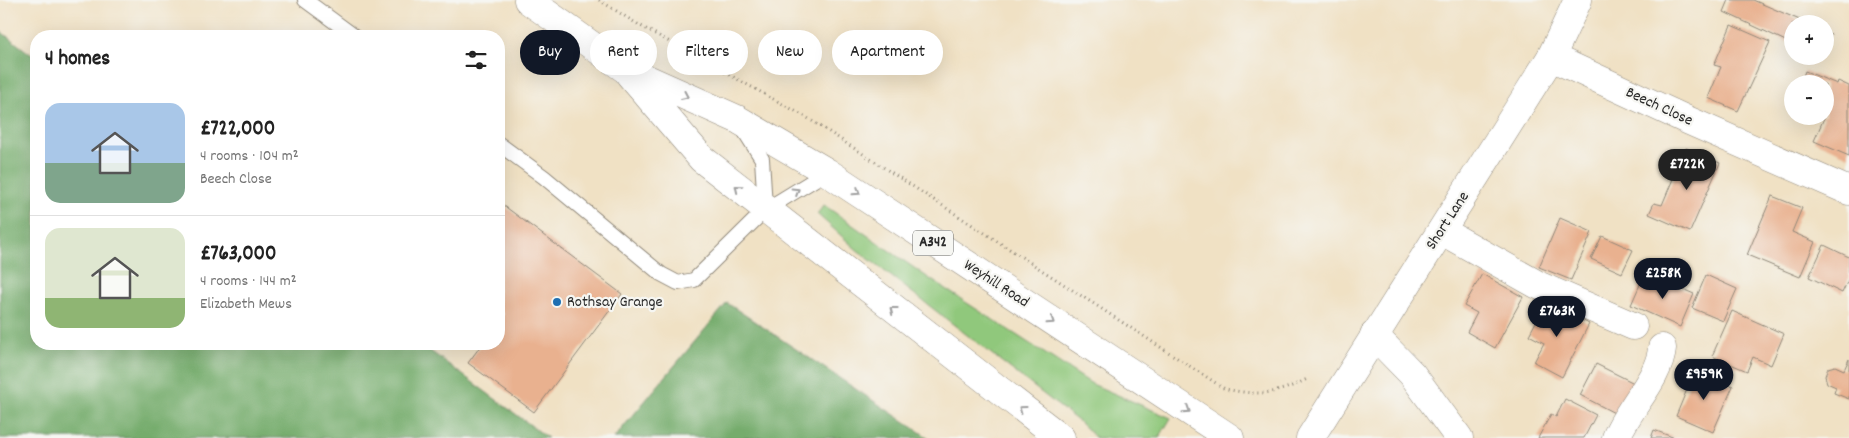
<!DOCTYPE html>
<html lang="en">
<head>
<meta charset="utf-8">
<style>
	body { margin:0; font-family:Dekko,sans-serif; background:#f2f2f2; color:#222; height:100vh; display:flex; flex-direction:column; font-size:19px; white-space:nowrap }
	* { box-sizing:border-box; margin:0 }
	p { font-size:16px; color:#767676 }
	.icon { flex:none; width:28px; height:28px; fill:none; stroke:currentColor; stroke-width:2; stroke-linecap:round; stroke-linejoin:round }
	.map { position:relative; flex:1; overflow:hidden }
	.side { position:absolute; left:30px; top:30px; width:475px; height:320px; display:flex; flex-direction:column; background:#fff; border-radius:20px; box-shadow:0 5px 20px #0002 }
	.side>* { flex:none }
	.banner { position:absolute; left:520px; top:30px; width:475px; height:45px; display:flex; gap:10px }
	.tools { position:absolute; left:1784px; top:15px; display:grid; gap:10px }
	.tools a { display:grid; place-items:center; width:50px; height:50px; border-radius:50%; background:#fff; box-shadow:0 5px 20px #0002; font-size:25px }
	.price { position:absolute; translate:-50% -42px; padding:0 11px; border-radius:18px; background:#111827; color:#fff; font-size:16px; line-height:32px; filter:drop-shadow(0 1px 2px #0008) }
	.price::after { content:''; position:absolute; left:50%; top:30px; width:15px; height:11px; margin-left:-8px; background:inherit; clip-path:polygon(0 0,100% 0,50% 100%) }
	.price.current { background:#222; color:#fff }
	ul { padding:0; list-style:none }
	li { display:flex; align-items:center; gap:15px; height:125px; padding:0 15px }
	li+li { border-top:1px solid #e0e0e0 }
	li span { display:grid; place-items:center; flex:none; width:140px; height:100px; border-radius:15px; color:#555 }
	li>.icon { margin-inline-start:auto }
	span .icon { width:60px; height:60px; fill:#fffc; stroke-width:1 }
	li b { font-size:21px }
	h2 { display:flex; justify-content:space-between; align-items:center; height:60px; padding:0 15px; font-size:21px }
	.chip { padding:0 18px; border-radius:22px; background:#fff; box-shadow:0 5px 20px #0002; font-size:18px; line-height:45px }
	.chip.current { background:#111827; color:#fff }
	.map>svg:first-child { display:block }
	.green { fill:#90c87c; stroke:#5e7a54 }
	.forest { fill:#74ac6c; stroke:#506c4c }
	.building { fill:#e9b18f }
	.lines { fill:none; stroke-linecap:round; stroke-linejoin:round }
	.service-casing { stroke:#8e8678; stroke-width:16 }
	.minor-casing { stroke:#8e8678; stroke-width:29 }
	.primary-casing { stroke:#8e8678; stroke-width:29 }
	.path { stroke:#8e8678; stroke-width:3; stroke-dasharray:1 4; stroke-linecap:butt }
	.service { stroke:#fff; stroke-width:14 }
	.minor { stroke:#fff; stroke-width:28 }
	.primary { stroke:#fff; stroke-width:28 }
	.oneway { stroke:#a0a0a0 }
	.poi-dot { fill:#1f6fb2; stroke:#f6f6f2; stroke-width:2 }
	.labels { text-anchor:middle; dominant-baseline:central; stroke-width:4.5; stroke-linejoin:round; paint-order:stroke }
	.shield { fill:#f6f6f2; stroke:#686867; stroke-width:1 }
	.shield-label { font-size:15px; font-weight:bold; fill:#2b2b2b }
	.street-label { font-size:16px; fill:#2b2b2b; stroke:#f6f6f2 }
	.poi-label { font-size:16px; fill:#2b2b2b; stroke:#f6f6f2; text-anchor:start }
</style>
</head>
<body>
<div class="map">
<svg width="1849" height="438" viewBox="0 0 1849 438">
	<rect width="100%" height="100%" fill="#f6f6f2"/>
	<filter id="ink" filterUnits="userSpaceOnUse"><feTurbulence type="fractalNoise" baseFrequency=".02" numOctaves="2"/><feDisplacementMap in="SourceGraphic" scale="10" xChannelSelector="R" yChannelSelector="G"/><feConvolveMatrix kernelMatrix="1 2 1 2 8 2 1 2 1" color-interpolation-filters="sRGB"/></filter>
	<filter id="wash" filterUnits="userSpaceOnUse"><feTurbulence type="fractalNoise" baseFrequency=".0096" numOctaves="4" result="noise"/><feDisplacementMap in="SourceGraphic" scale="20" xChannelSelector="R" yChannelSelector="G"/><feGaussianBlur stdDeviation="1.12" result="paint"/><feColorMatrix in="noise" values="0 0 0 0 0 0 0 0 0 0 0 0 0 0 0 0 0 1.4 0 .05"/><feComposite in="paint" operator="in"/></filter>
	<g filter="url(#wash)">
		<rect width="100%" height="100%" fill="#f0e1c4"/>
		<polygon class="green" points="824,205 930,279 1092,384 1171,418 1159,438 1096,438 1078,421 856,249 817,214"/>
		<g class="forest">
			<polygon points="0,31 36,58 36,344 421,344 548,438 0,438"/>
			<polygon points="727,303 929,438 614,438"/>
		</g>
		<g id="blocks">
			<g class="building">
				<polygon points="1729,0 1753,0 1809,24 1792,24 1792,44 1724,12"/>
				<polygon points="1731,25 1770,42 1738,111 1708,98 1721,67 1714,65"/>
				<polygon points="1825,31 1831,34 1825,48"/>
				<polygon points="1805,71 1837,84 1838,81 1849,86 1849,156 1814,141 1824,118 1819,116 1825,116 1825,84 1800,84"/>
				<polygon points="1686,148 1720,163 1690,232 1649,214 1654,203 1662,205"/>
				<polygon points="1772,196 1802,208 1792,232 1815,242 1800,277 1747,255"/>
				<polygon points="499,202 622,294 534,412 468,363 482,344 499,344 499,321 504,314 499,310"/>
				<polygon points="1560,218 1592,232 1571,280 1539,267"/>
				<polygon points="1602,236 1633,250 1622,273 1591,259"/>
				<polygon points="1824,245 1849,257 1849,278 1842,293 1809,277"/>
				<polygon points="1645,273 1694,294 1680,327 1631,305"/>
				<polygon points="1482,274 1523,297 1495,348 1467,332 1477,313 1464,306"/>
				<polygon points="1706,275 1737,289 1723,321 1692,308"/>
				<polygon points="1547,301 1589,324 1562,377 1534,362 1544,343 1529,335"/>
				<polygon points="1732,311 1784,334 1771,365 1753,357 1747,371 1712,356"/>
				<polygon points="1849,359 1849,399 1834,393 1836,387 1827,383 1825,376 1828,368 1835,366 1844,370"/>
				<polygon points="1596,364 1638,385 1622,417 1580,395"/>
				<polygon points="1695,370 1733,386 1713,432 1676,416"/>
				<polygon points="1565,399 1596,415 1584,438 1538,438 1551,414 1556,417"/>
				<polygon points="1654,430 1675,438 1651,438"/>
			</g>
		</g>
	</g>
	<g filter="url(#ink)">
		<use href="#blocks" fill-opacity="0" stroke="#8e8678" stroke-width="1"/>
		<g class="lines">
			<defs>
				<g id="service">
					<polyline points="305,0 354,36"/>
					<polyline points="743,129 762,159 765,207"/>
					<polyline points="499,144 544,177 661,274 678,283 694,280 765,210 827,172"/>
				</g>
				<g id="minor">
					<polyline points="1551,57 1685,119 1849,191"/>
					<polyline points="1442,231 1538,285 1633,326"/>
					<polyline points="1374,335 1412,374 1459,438"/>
					<polyline points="1310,438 1551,57 1578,0"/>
					<path d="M 1616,438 C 1627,409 1660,378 1662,348"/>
				</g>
				<g id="primary">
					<polyline points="528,0 625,69 737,119 827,172 1230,438"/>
					<polyline points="630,75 702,159 1061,438"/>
				</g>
			</defs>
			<use href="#service" class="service-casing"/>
			<use href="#minor" class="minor-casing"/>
			<use href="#primary" class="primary-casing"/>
			<path class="path" d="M 599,0 L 639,25 L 806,117 L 1225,389 C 1261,396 1276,395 1309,378"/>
			<use href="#service" class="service"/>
			<use href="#minor" class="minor"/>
			<use href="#primary" class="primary"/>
		</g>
		<defs><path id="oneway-chevron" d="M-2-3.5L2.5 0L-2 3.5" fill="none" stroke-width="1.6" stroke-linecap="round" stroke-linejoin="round" transform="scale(1.25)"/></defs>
		<g class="oneway">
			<use href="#oneway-chevron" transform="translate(685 96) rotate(24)"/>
			<use href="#oneway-chevron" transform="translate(738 188) rotate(-141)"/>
			<use href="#oneway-chevron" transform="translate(796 191) rotate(-32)"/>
			<use href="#oneway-chevron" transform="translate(857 192) rotate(33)"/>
			<use href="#oneway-chevron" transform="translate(893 310) rotate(-142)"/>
			<use href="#oneway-chevron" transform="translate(1051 321) rotate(33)"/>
			<use href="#oneway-chevron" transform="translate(1022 409) rotate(-144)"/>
			<use href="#oneway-chevron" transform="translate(1187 410) rotate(33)"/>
		</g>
	</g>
	<circle class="poi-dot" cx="557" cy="302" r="5"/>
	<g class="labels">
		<rect class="shield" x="913" y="230.5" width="40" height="25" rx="4"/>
		<g class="shield-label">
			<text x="933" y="243">A342</text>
		</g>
		<g class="street-label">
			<text transform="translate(1659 107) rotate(25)">Beech Close</text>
			<text transform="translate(1448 221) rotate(-57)">Short Lane</text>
			<text transform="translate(996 284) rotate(33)">Weyhill Road</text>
		</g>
		<g class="poi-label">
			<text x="567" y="302">Rothsay Grange</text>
		</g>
	</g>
</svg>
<div class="tools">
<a>+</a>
<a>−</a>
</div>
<b class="price current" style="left:1687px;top:191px">£722K</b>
<b class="price" style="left:1663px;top:300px">£258K</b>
<b class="price" style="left:1557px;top:338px">£763K</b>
<b class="price" style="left:1704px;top:401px">£959K</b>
<div class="banner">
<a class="chip current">Buy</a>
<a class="chip">Rent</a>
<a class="chip">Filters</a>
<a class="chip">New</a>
<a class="chip">Apartment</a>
</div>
<section class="side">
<h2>4 homes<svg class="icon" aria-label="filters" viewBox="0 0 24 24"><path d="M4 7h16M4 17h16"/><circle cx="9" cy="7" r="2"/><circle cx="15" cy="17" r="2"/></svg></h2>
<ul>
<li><span style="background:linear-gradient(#a9c7e8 60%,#7fa58c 0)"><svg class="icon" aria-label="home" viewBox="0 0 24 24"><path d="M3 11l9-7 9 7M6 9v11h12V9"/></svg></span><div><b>£722,000</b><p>4 rooms · 104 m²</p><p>Beech Close</p></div></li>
<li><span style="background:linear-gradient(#dfe7d0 70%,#8fb573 0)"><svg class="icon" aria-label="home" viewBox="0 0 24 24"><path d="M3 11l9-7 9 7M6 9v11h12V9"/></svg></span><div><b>£763,000</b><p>4 rooms · 144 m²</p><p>Elizabeth Mews</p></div></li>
</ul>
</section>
</div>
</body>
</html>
